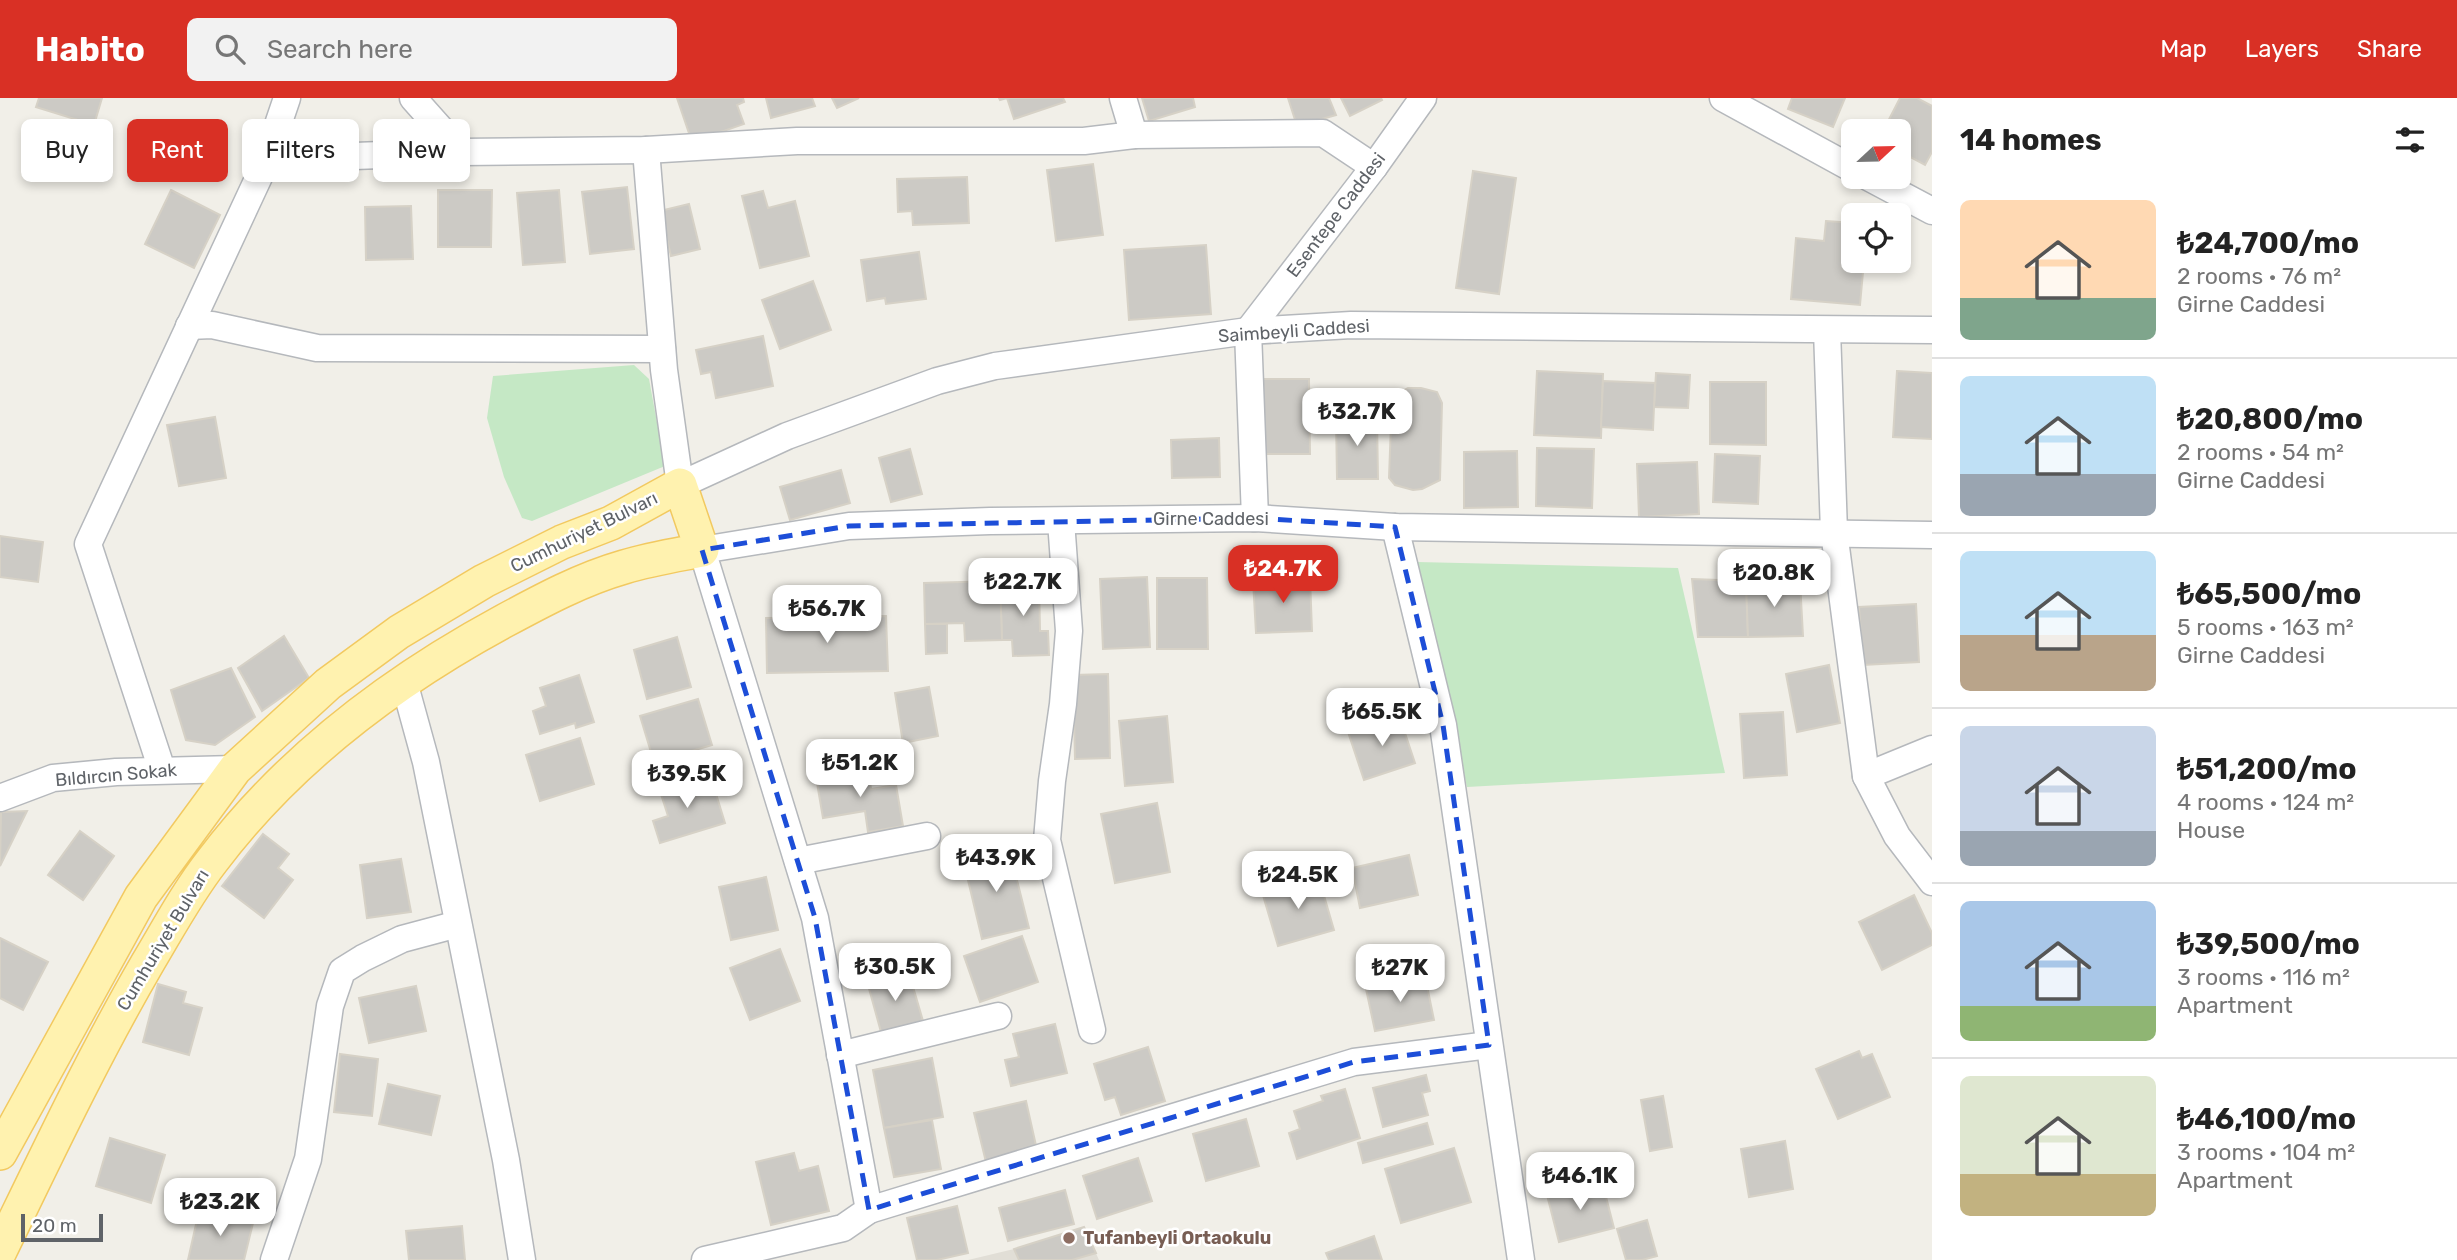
<!DOCTYPE html>
<html lang="en">
<head>
<meta charset="utf-8">
<style>
	body { margin:0; font-family:Rubik,sans-serif; background:#f2f2f2; color:#222; height:100vh; display:flex; flex-direction:column; font-size:26px; white-space:nowrap }
	* { box-sizing:border-box; margin:0 }
	p { font-size:23px; color:#767676 }
	.icon { flex:none; width:38px; height:38px; fill:none; stroke:currentColor; stroke-width:2; stroke-linecap:round; stroke-linejoin:round }
	.map { position:relative; flex:1; overflow:hidden }
	.drawer { display:flex; flex-direction:column; background:#fff; width:525px }
	.drawer>* { flex:none }
	.banner { position:absolute; left:21px; top:21px; width:665px; height:63px; display:flex; gap:14px }
	.needle { width:46px; rotate:68deg }
	.tools { position:absolute; left:1841px; top:21px; display:grid; gap:14px }
	.tools a { display:grid; place-items:center; width:70px; height:70px; border-radius:10px; background:#fff; box-shadow:0 4px 10px #0003; font-size:35px }
	.scale { position:absolute; left:21px; bottom:18px; width:82px; box-sizing:border-box; padding-left:7px; border:4px solid #5f6368; border-top:0; font-size:19px; line-height:24px; white-space:nowrap; color:#5f6368; -webkit-text-stroke:5px #fff; paint-order:stroke }
	.price { position:absolute; translate:-50% -60px; padding:0 16px; border-radius:14px; background:#fff; color:#222; font-size:23px; line-height:46px; filter:drop-shadow(0 2px 4px #0008) }
	.price::after { content:''; position:absolute; left:50%; top:42px; width:21px; height:16px; margin-left:-10px; background:inherit; clip-path:polygon(0 0,100% 0,50% 100%) }
	.price.current { background:#d93025; color:#fff }
	ul { padding:0; list-style:none }
	li { display:flex; align-items:center; gap:21px; height:175px; padding:0 28px }
	li+li { border-top:2px solid #e0e0e0 }
	li span { display:grid; place-items:center; flex:none; width:196px; height:140px; border-radius:10px; color:#555 }
	li>.icon { margin-inline-start:auto }
	span .icon { width:84px; height:84px; fill:#fffc; stroke-width:1 }
	li b { font-size:30px }
	h2 { display:flex; justify-content:space-between; align-items:center; height:84px; padding:0 28px; font-size:30px }
	.pill { padding:0 24px; border-radius:10px; background:#fff; box-shadow:0 4px 10px #0003; font-size:24px; line-height:63px }
	.pill.current { background:#d93025; color:#fff }
	header { display:flex; align-items:center; gap:42px; box-sizing:border-box; height:98px; padding:0 35px; background:#d93025; color:#fff }
	header strong { font-size:33px }
	nav { display:flex; gap:38px; margin-inline-start:auto; font-size:24px }
	.search { width:490px; height:63px; background:#f2f2f2; display:flex; align-items:center; gap:18px; box-sizing:border-box; padding:0 24px; border-radius:10px; color:#767676; font-size:26px }
	main { display:flex; flex:1; min-height:0 }
	.map>svg:first-child { display:block }
	.education { fill:#e1ded6 }
	.green { fill:#c5e8c5 }
	.building { fill:#cccac5; stroke:#d6d1c6; stroke-width:2 }
	.lines { fill:none; stroke-linecap:round; stroke-linejoin:round }
	.minor-casing { stroke:#b5b8bc; stroke-width:29 }
	.major-casing { stroke:#f2c960; stroke-width:36 }
	.minor { stroke:#fff; stroke-width:26 }
	.major { stroke:#fff2af; stroke-width:33 }
	.marked { fill:none; stroke:#1d4ed8; stroke-width:5; stroke-dasharray:14 9; stroke-linejoin:round }
	.education-dot { fill:#8d6e63; stroke:#fff; stroke-width:2.5 }
	.labels { text-anchor:middle; dominant-baseline:central; stroke-width:5; stroke-linejoin:round; paint-order:stroke }
	.street-label { font-size:18px; fill:#5f6368; stroke:#fff }
	.education-label { font-size:18px; font-weight:bold; fill:#785e54; stroke:#fff; text-anchor:start }
</style>
</head>
<body>
<header>
<strong>Habito</strong>
<div class="search"><svg class="icon" aria-label="search" viewBox="0 0 24 24"><circle cx="10" cy="10" r="6"/><path d="M15 15l6 6"/></svg>Search here</div>
<nav><a>Map</a><a>Layers</a><a>Share</a></nav>
</header>
<main>
<div class="map">
<svg width="1932" height="1162" viewBox="0 0 1932 1162">
	<rect width="100%" height="100%" fill="#f1efe8"/>
	<polygon class="education" points="1084,1129 1099,1162 968,1162 1014,1151"/>
	<g class="green">
		<polygon points="634,267 649,281 665,368 532,423 522,420 504,379 487,320 493,278"/>
		<polygon points="1417,464 1678,470 1725,675 1467,689"/>
	</g>
	<g class="building">
		<polygon points="39,0 102,0 94,27 36,9"/>
		<polygon points="677,0 743,0 744,4 737,7 744,26 692,44"/>
		<polygon points="766,0 812,0 815,8 771,20"/>
		<polygon points="832,0 859,0 837,10"/>
		<polygon points="999,0 1063,0 1065,4 1014,21 1007,0 1000,2"/>
		<polygon points="1142,0 1193,0 1195,9 1149,23"/>
		<polygon points="1288,0 1329,0 1336,17 1297,28"/>
		<polygon points="1341,0 1381,0 1382,2 1350,18"/>
		<polygon points="1792,0 1845,0 1833,29 1788,11"/>
		<polygon points="1900,0 1917,0 1932,8 1932,54 1925,67 1899,53 1899,33 1883,33"/>
		<polygon points="1093,66 1103,137 1056,143 1047,72"/>
		<polygon points="1473,73 1516,80 1499,196 1456,190"/>
		<polygon points="967,79 969,125 913,127 912,113 898,114 897,81"/>
		<polygon points="627,89 634,151 590,156 582,94"/>
		<polygon points="171,92 220,117 194,170 145,146"/>
		<polygon points="438,92 492,92 491,149 438,149"/>
		<polygon points="559,92 565,164 523,167 517,95"/>
		<polygon points="763,93 768,110 795,103 809,158 760,170 742,98"/>
		<polygon points="689,106 700,151 671,158 660,113"/>
		<polygon points="411,108 413,161 366,162 365,109"/>
		<polygon points="1826,123 1853,125 1853,163 1864,163 1860,207 1791,201 1796,140 1824,143"/>
		<polygon points="1206,147 1211,216 1129,222 1124,152"/>
		<polygon points="919,154 926,201 886,206 885,200 867,203 861,162"/>
		<polygon points="813,183 831,232 780,251 762,202"/>
		<polygon points="763,238 773,288 716,300 711,274 701,276 696,252"/>
		<polygon points="1537,273 1603,276 1601,340 1534,337"/>
		<polygon points="1897,273 1932,275 1932,341 1893,339"/>
		<polygon points="1656,275 1690,277 1688,310 1654,309"/>
		<polygon points="1262,281 1309,281 1310,356 1262,356"/>
		<polygon points="1603,283 1655,285 1653,332 1601,329"/>
		<polygon points="1710,284 1766,284 1766,347 1710,346"/>
		<polygon points="1408,290 1421,290 1437,294 1442,305 1440,382 1422,391 1413,392 1395,387 1389,380 1392,299"/>
		<polygon points="215,319 226,380 179,388 167,327"/>
		<polygon points="1336,319 1377,319 1378,381 1337,381"/>
		<polygon points="1219,340 1220,379 1172,380 1171,342"/>
		<polygon points="1537,350 1594,351 1592,410 1536,408"/>
		<polygon points="910,351 922,396 891,404 879,360"/>
		<polygon points="1517,353 1518,409 1464,410 1464,354"/>
		<polygon points="1715,356 1760,358 1758,406 1713,404"/>
		<polygon points="1697,364 1699,416 1639,419 1637,366"/>
		<polygon points="841,372 850,405 790,422 780,389"/>
		<polygon points="0,438 43,444 38,484 0,479"/>
		<polygon points="1147,479 1150,549 1103,551 1100,481"/>
		<polygon points="1157,480 1207,480 1208,551 1157,551"/>
		<polygon points="1310,480 1312,533 1256,535 1253,482"/>
		<polygon points="1692,481 1746,483 1748,539 1698,539"/>
		<polygon points="1039,482 1040,533 1048,533 1049,557 1013,558 1012,542 1002,542 1000,483"/>
		<polygon points="1000,483 1002,542 965,543 964,525 925,526 924,485"/>
		<polygon points="1746,483 1800,483 1803,538 1748,539"/>
		<polygon points="1916,506 1919,564 1863,567 1859,509"/>
		<polygon points="886,518 888,573 767,575 766,520"/>
		<polygon points="925,526 947,526 947,555 926,556"/>
		<polygon points="284,538 309,580 262,613 238,570"/>
		<polygon points="677,539 691,589 647,601 634,552"/>
		<polygon points="1829,567 1840,625 1797,634 1786,576"/>
		<polygon points="231,570 255,619 215,647 186,642 171,592"/>
		<polygon points="1108,576 1110,660 1075,661 1073,577"/>
		<polygon points="579,577 594,624 576,630 575,625 540,636 533,613 546,608 540,590"/>
		<polygon points="929,589 938,638 903,645 895,595"/>
		<polygon points="698,601 712,647 654,664 640,618"/>
		<polygon points="1783,614 1787,677 1744,680 1740,616"/>
		<polygon points="1399,617 1415,665 1364,682 1348,634"/>
		<polygon points="1167,618 1173,684 1125,688 1119,623"/>
		<polygon points="580,640 594,686 540,703 526,657"/>
		<polygon points="868,670 871,691 896,687 903,728 868,734 865,713 823,720 816,679"/>
		<polygon points="688,678 692,692 713,686 725,725 660,745 653,723 668,718 658,687"/>
		<polygon points="1157,705 1170,774 1115,785 1101,716"/>
		<polygon points="27,713 0,768 1,714"/>
		<polygon points="80,733 114,758 83,802 48,777"/>
		<polygon points="263,736 289,756 278,770 293,782 264,820 222,788"/>
		<polygon points="1009,750 1029,830 982,841 963,761"/>
		<polygon points="1409,757 1418,797 1360,810 1352,770"/>
		<polygon points="401,761 411,814 367,820 360,767"/>
		<polygon points="1318,777 1334,832 1278,848 1262,794"/>
		<polygon points="766,779 778,832 731,842 719,789"/>
		<polygon points="1914,797 1932,835 1932,847 1882,872 1859,824"/>
		<polygon points="1022,838 1038,884 980,904 964,858"/>
		<polygon points="0,840 48,864 23,912 0,900"/>
		<polygon points="780,851 800,903 750,922 730,870"/>
		<polygon points="909,875 923,923 881,934 868,887"/>
		<polygon points="1425,878 1434,922 1375,933 1366,891"/>
		<polygon points="158,886 186,894 183,905 202,910 189,957 143,944"/>
		<polygon points="416,888 426,933 369,945 359,900"/>
		<polygon points="1055,926 1067,975 1011,988 1005,962 1019,959 1013,936"/>
		<polygon points="1148,949 1165,1003 1121,1017 1115,999 1105,1002 1094,966"/>
		<polygon points="1859,953 1862,960 1872,956 1890,999 1838,1021 1816,971"/>
		<polygon points="340,956 378,961 372,1018 334,1014"/>
		<polygon points="932,960 943,1019 884,1030 873,972"/>
		<polygon points="1426,977 1430,993 1422,995 1428,1017 1383,1029 1373,990"/>
		<polygon points="388,986 440,998 431,1037 379,1026"/>
		<polygon points="1345,991 1360,1040 1297,1061 1289,1035 1300,1031 1294,1013 1323,1003 1321,998"/>
		<polygon points="1663,998 1672,1049 1650,1053 1641,1002"/>
		<polygon points="1026,1003 1037,1052 986,1064 974,1015"/>
		<polygon points="1246,1021 1259,1068 1206,1083 1193,1036"/>
		<polygon points="932,1022 941,1071 894,1079 884,1030"/>
		<polygon points="1427,1025 1433,1046 1363,1065 1358,1045"/>
		<polygon points="110,1040 165,1057 151,1105 96,1088"/>
		<polygon points="1785,1043 1793,1091 1749,1099 1741,1051"/>
		<polygon points="1454,1050 1471,1104 1401,1125 1385,1071"/>
		<polygon points="794,1055 799,1073 818,1068 829,1113 771,1127 756,1064"/>
		<polygon points="1138,1060 1152,1103 1097,1121 1083,1078"/>
		<polygon points="1602,1083 1614,1130 1559,1144 1547,1097"/>
		<polygon points="1065,1092 1074,1126 1008,1143 999,1110"/>
		<polygon points="957,1108 968,1155 937,1162 917,1162 907,1120"/>
		<polygon points="199,1113 253,1125 244,1162 188,1162"/>
		<polygon points="1647,1122 1657,1158 1642,1162 1626,1162 1617,1131"/>
		<polygon points="462,1128 465,1162 409,1162 406,1133"/>
		<polygon points="1084,1129 1096,1155 1072,1162 1019,1162 1014,1151"/>
		<polygon points="1374,1138 1382,1162 1329,1162 1326,1155"/>
	</g>
	<g class="lines">
		<defs>
			<g id="minor">
				<polyline points="413,0 461,54"/>
				<polyline points="1123,0 1134,37"/>
				<polyline points="1723,0 1853,71"/>
				<polyline points="646,52 664,272 680,387 787,338 937,283 995,268 1248,233 1351,227 1932,232"/>
				<polyline points="264,68 328,59 461,54 646,52 797,43 1084,43 1134,37 1323,35 1374,69"/>
				<polyline points="1868,79 1932,113"/>
				<polyline points="189,228 212,227 317,250 662,251"/>
				<polyline points="1827,232 1834,434 1866,678 1897,738 1932,784"/>
				<polyline points="1255,420 1248,233 1374,69 1423,0"/>
				<polyline points="1061,423 1069,533 1063,606 1052,683 1047,742 1092,932"/>
				<polyline points="1395,429 1443,627 1521,1162"/>
				<polyline points="404,584 426,664 506,1062 522,1162"/>
				<polyline points="162,672 88,446 264,68 287,0"/>
				<polyline points="1866,678 1932,651"/>
				<polyline points="0,700 53,680 116,674 235,671"/>
				<polyline points="798,763 927,738"/>
				<polyline points="840,957 998,918"/>
				<polyline points="869,1112 1354,964 1489,947"/>
				<polyline points="274,1162 308,1061 330,908 342,873 363,860 402,841 458,826"/>
				<polyline points="705,1162 843,1130 869,1112 815,820 702,452 849,428 990,423 1255,420 1395,429 1932,437"/>
			</g>
			<path id="major" d="M 0,1055 L 141,799 L 235,671 L 328,586 L 399,534 L 484,483 L 562,444 L 611,425 L 680,387 L 702,452 C 676,457 650,461 624,469 C 582,481 543,502 504,523 C 393,583 289,661 212,763 C 187,795 168,831 147,866 C 93,959 47,1056 0,1153"/>
		</defs>
		<use href="#minor" class="minor-casing"/>
		<use href="#major" class="major-casing"/>
		<use href="#minor" class="minor"/>
		<use href="#major" class="major"/>
	</g>
	<path class="marked" d="M 1255,420 L 1395,429 L 1443,627 L 1489,947 L 1354,964 L 869,1112 L 815,820 L 702,452 L 849,428 Z"/>
	<circle class="education-dot" cx="1069" cy="1140" r="7"/>
	<g class="labels">
		<g class="street-label">
			<text transform="translate(1336 117) rotate(-53)">Esentepe Caddesi</text>
			<text transform="translate(1294 233) rotate(-4)">Saimbeyli Caddesi</text>
			<text x="1211" y="421">Girne Caddesi</text>
			<text transform="translate(584 434) rotate(-26)">Cumhuriyet Bulvarı</text>
			<text transform="translate(116 677) rotate(-5)">Bıldırcın Sokak</text>
			<text transform="translate(163 842) rotate(-59)">Cumhuriyet Bulvarı</text>
		</g>
		<g class="education-label">
			<text x="1083" y="1140">Tufanbeyli Ortaokulu</text>
		</g>
	</g>
</svg>
<div class="tools">
<a><svg class="needle" viewBox="-14 -14 28 28"><path d="M0-13l5 13h-10z" fill="#e53935"/><path d="M0 13l5-13h-10z" fill="#767676"/></svg></a>
<a><svg class="icon" aria-label="locate" viewBox="0 0 24 24"><circle cx="12" cy="12" r="6"/><path d="M12 2v4M12 18v4M2 12h4M18 12h4"/></svg></a>
</div>
<div class="scale">20 m</div>
<b class="price" style="left:1357px;top:350px">₺32.7K</b>
<b class="price current" style="left:1283px;top:507px">₺24.7K</b>
<b class="price" style="left:1774px;top:511px">₺20.8K</b>
<b class="price" style="left:1023px;top:520px">₺22.7K</b>
<b class="price" style="left:827px;top:547px">₺56.7K</b>
<b class="price" style="left:1382px;top:650px">₺65.5K</b>
<b class="price" style="left:860px;top:701px">₺51.2K</b>
<b class="price" style="left:687px;top:712px">₺39.5K</b>
<b class="price" style="left:996px;top:796px">₺43.9K</b>
<b class="price" style="left:1298px;top:813px">₺24.5K</b>
<b class="price" style="left:895px;top:905px">₺30.5K</b>
<b class="price" style="left:1400px;top:906px">₺27K</b>
<b class="price" style="left:1580px;top:1114px">₺46.1K</b>
<b class="price" style="left:220px;top:1140px">₺23.2K</b>
<div class="banner">
<a class="pill">Buy</a>
<a class="pill current">Rent</a>
<a class="pill">Filters</a>
<a class="pill">New</a>
</div>
</div>
<section class="drawer">
<h2>14 homes<svg class="icon" aria-label="filters" viewBox="0 0 24 24"><path d="M4 7h16M4 17h16"/><circle cx="9" cy="7" r="2"/><circle cx="15" cy="17" r="2"/></svg></h2>
<ul>
<li><span style="background:linear-gradient(#ffd9b3 70%,#7fa58c 0)"><svg class="icon" aria-label="home" viewBox="0 0 24 24"><path d="M3 11l9-7 9 7M6 9v11h12V9"/></svg></span><div><b>₺24,700/mo</b><p>2 rooms · 76 m²</p><p>Girne Caddesi</p></div></li>
<li><span style="background:linear-gradient(#bfe0f5 70%,#9aa5b1 0)"><svg class="icon" aria-label="home" viewBox="0 0 24 24"><path d="M3 11l9-7 9 7M6 9v11h12V9"/></svg></span><div><b>₺20,800/mo</b><p>2 rooms · 54 m²</p><p>Girne Caddesi</p></div></li>
<li><span style="background:linear-gradient(#bfe0f5 60%,#b9a48a 0)"><svg class="icon" aria-label="home" viewBox="0 0 24 24"><path d="M3 11l9-7 9 7M6 9v11h12V9"/></svg></span><div><b>₺65,500/mo</b><p>5 rooms · 163 m²</p><p>Girne Caddesi</p></div></li>
<li><span style="background:linear-gradient(#c9d6e8 75%,#9aa5b1 0)"><svg class="icon" aria-label="home" viewBox="0 0 24 24"><path d="M3 11l9-7 9 7M6 9v11h12V9"/></svg></span><div><b>₺51,200/mo</b><p>4 rooms · 124 m²</p><p>House</p></div></li>
<li><span style="background:linear-gradient(#a9c7e8 75%,#8fb573 0)"><svg class="icon" aria-label="home" viewBox="0 0 24 24"><path d="M3 11l9-7 9 7M6 9v11h12V9"/></svg></span><div><b>₺39,500/mo</b><p>3 rooms · 116 m²</p><p>Apartment</p></div></li>
<li><span style="background:linear-gradient(#dfe7d0 70%,#c2b280 0)"><svg class="icon" aria-label="home" viewBox="0 0 24 24"><path d="M3 11l9-7 9 7M6 9v11h12V9"/></svg></span><div><b>₺46,100/mo</b><p>3 rooms · 104 m²</p><p>Apartment</p></div></li>
</ul>
</section>
</main>
</body>
</html>
